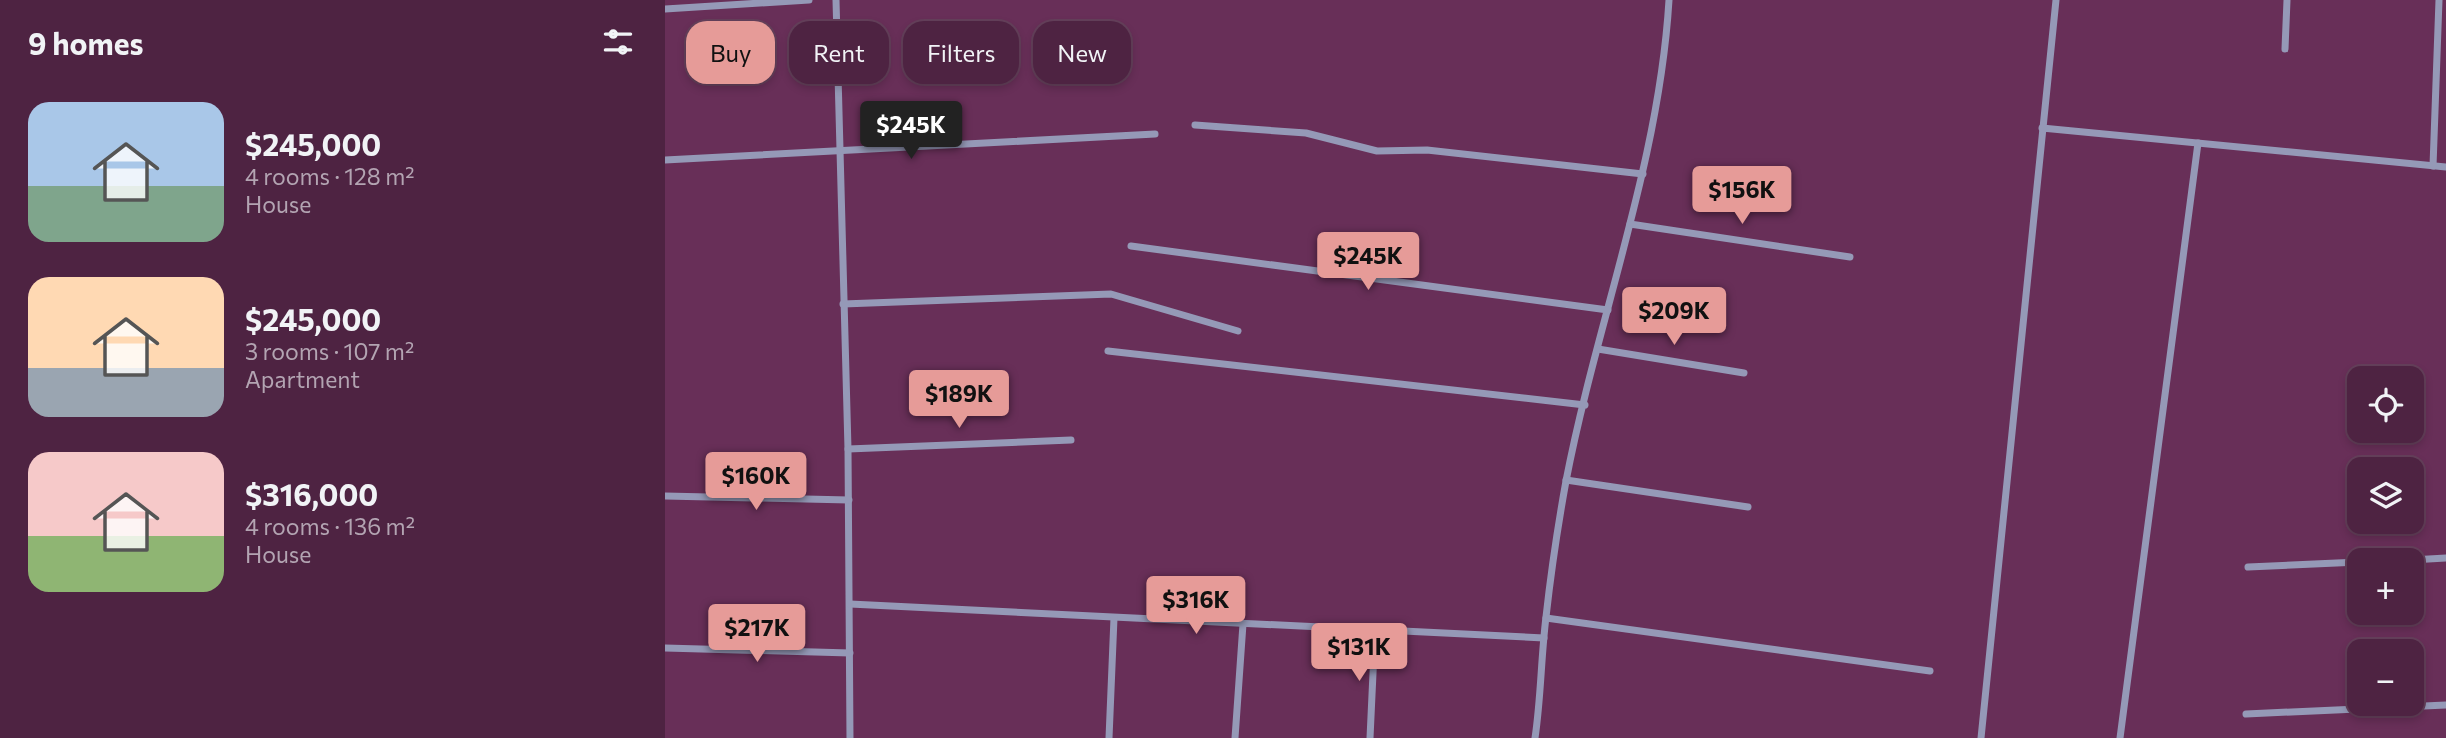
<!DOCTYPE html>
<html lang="en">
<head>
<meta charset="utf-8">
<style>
	body { margin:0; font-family:Commissioner,sans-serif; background:#552b49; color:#f1f3f6; height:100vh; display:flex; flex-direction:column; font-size:26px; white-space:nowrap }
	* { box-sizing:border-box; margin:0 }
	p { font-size:23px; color:#b3a4b2 }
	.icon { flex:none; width:38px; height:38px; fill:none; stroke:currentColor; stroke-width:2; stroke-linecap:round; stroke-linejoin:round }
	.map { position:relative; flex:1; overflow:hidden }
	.side { display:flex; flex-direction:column; background:#4e2342; width:665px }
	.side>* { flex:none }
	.top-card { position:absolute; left:21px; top:21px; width:665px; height:63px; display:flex; gap:14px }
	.buttons { position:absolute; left:1682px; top:366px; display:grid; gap:14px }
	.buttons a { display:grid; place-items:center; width:77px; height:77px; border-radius:14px; background:#4e2342; box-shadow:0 4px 10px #0003,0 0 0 2px #65405b; font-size:35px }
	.price { position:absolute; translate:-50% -60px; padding:0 16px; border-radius:7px; background:#e69b98; color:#111; font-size:23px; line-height:46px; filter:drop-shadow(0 2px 4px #0008) }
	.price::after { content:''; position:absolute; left:50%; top:42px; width:21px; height:16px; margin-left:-10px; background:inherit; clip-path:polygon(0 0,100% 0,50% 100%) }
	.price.selected { background:#222; color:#fff }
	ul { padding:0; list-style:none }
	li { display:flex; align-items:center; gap:21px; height:175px; padding:0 28px }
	li span { display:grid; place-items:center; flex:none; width:196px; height:140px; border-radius:21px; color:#555 }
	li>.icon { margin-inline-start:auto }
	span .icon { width:84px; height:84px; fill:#fffc; stroke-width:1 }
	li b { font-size:30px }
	h2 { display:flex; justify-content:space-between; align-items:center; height:84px; padding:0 28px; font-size:30px }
	.pill { padding:0 24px; border-radius:21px; background:#4e2342; box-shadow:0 4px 10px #0003,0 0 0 2px #65405b; font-size:24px; line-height:63px }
	.pill.selected { background:#e69b98; color:#111 }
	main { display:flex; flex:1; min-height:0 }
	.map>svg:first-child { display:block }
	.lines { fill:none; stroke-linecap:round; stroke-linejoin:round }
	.street { stroke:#9599b7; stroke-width:7 }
</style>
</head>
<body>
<main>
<section class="side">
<h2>9 homes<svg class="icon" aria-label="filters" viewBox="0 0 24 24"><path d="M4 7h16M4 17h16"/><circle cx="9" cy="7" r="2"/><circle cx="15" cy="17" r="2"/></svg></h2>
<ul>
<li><span style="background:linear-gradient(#a9c7e8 60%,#7fa58c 0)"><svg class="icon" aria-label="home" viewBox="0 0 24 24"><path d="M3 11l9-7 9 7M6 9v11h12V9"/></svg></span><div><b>$245,000</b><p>4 rooms · 128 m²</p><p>House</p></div></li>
<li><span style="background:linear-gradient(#ffd9b3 65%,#9aa5b1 0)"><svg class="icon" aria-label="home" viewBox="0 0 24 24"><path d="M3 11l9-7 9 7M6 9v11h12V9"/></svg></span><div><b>$245,000</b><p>3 rooms · 107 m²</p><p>Apartment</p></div></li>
<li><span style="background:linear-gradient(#f6c9c9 60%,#8fb573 0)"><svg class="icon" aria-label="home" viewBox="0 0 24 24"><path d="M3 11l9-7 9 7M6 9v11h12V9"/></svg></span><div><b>$316,000</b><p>4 rooms · 136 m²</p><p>House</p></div></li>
</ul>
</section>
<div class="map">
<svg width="1781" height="738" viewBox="0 0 1781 738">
	<rect width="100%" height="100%" fill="#682f58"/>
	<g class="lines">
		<g class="street">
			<polyline points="171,0 183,449 185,738"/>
			<polyline points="0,9 144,0"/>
			<polyline points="1620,49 1622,0"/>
			<polyline points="530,125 641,133 712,151 762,150 978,174"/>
			<polyline points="1377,128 1781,167"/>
			<polyline points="0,160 490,134"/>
			<polyline points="1768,166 1774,0"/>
			<polyline points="965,224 1185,257"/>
			<polyline points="466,246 943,310"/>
			<polyline points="178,304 446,294 573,331"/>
			<polyline points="933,349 1079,373"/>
			<polyline points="443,351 920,405"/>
			<polyline points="183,449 406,440"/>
			<polyline points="901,480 1083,507"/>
			<polyline points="0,496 184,500"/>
			<polyline points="1746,560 1781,558"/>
			<polyline points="1583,567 1694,562"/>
			<polyline points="185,604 879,638"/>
			<polyline points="881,618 1265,671"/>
			<polyline points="0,648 185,653"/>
			<polyline points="1581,714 1781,705"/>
			<polyline points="444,738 449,618"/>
			<polyline points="570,738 578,624"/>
			<polyline points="705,738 710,630"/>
			<path d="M 870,738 C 876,698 876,657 881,617 C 886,572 893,525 901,481 C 932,320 994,165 1004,0"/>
			<polyline points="1316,738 1391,0"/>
			<polyline points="1455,738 1533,143"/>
		</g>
	</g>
</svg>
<div class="buttons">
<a><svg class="icon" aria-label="locate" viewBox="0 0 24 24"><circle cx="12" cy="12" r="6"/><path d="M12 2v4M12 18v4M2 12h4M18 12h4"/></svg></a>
<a><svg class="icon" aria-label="layers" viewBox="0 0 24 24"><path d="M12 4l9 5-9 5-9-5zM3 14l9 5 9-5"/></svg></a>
<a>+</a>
<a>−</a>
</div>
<b class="price selected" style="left:246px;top:161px">$245K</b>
<b class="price" style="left:1077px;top:226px">$156K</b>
<b class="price" style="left:703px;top:292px">$245K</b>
<b class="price" style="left:1009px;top:347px">$209K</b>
<b class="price" style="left:294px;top:430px">$189K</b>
<b class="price" style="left:91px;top:512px">$160K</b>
<b class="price" style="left:531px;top:636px">$316K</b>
<b class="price" style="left:92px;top:664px">$217K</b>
<b class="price" style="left:694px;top:683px">$131K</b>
<div class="top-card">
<a class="pill selected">Buy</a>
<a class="pill">Rent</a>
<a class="pill">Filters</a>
<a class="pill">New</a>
</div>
</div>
</main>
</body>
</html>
